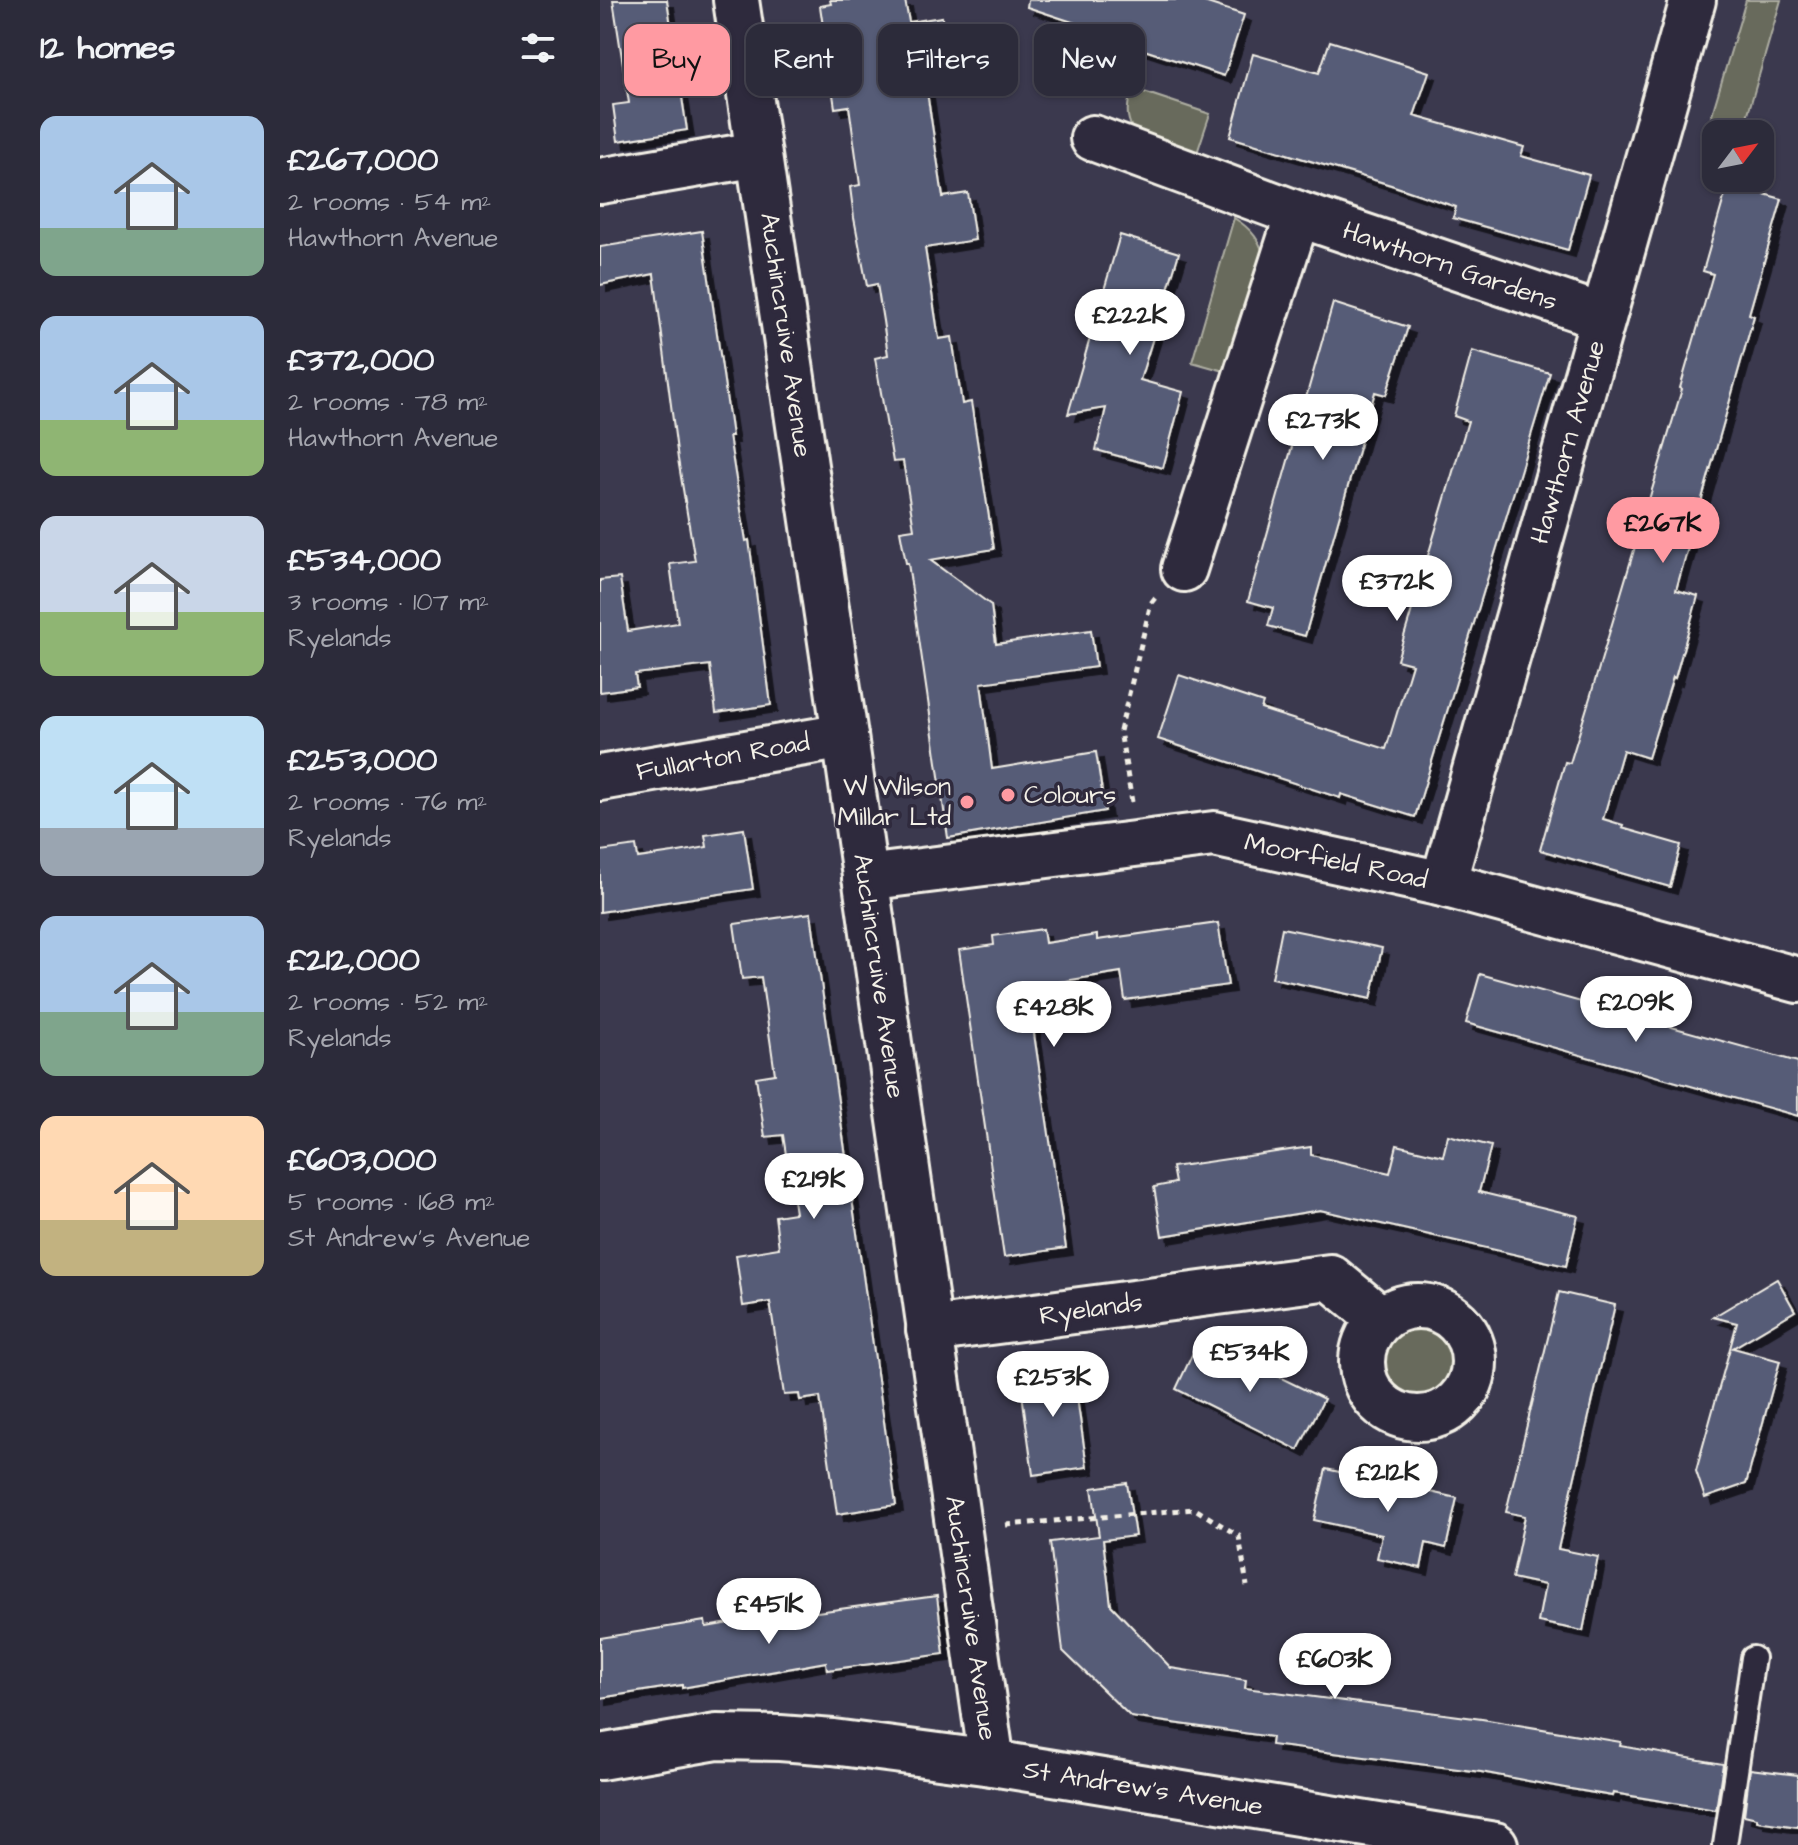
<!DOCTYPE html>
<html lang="en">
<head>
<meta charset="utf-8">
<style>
	body { margin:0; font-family:"Architects Daughter",sans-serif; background:#343342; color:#f1f3f6; height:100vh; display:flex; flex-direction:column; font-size:30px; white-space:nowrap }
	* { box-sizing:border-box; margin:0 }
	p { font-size:26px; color:#a6a7af }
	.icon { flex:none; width:44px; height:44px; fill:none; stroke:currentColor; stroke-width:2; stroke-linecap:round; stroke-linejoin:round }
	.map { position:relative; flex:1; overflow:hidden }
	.side { display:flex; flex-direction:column; background:#2c2b3a; width:600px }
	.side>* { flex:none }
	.banner { position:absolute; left:24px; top:24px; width:760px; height:72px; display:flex; gap:16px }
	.needle { width:52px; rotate:58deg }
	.fabs { position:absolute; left:1102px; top:120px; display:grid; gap:16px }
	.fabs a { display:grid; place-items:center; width:72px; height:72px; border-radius:16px; background:#2c2b3a; box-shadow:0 2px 6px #0004,0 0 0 2px #484754; font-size:40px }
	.price { position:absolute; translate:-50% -68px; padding:0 18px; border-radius:28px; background:#fff; color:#222; font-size:26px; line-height:52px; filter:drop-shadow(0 2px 4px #0008) }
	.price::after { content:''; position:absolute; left:50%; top:48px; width:24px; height:18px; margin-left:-12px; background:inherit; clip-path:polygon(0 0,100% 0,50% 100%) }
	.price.current { background:#ff9aa2; color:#111 }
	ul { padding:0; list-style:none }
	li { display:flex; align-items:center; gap:24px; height:200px; padding:0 40px }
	li span { display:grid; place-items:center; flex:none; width:224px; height:160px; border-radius:16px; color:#555 }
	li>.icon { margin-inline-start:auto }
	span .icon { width:96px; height:96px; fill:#fffc; stroke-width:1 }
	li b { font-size:34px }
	h2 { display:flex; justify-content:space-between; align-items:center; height:96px; padding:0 40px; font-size:34px }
	.chip { padding:0 28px; border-radius:16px; background:#2c2b3a; box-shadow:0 2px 6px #0004,0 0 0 2px #484754; font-size:28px; line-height:72px }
	.chip.current { background:#ff9aa2; color:#111 }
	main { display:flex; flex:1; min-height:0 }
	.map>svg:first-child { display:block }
	.green { fill:#686b5c; stroke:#aeaea2; stroke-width:2 }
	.building { fill:#565b77; stroke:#f4f1e8; stroke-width:2; filter:url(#shadow) }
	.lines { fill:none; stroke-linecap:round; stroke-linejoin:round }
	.lane-casing { stroke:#f4f1e8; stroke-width:28 }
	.street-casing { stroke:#f4f1e8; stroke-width:50 }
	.path { stroke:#f4f1e8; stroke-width:5; stroke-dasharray:6 6; stroke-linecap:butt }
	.lane { stroke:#2f2a3d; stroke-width:22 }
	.street { stroke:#2f2a3d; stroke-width:44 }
	.poi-dot { fill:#ff9aa2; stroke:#2f2a3d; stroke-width:3 }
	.labels { text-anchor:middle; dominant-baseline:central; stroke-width:7; stroke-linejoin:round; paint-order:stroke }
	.street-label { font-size:26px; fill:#f4f1e8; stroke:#2f2a3d }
	.poi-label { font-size:26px; fill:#f4f1e8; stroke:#2f2a3d; text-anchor:end }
</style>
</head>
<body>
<main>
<section class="side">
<h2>12 homes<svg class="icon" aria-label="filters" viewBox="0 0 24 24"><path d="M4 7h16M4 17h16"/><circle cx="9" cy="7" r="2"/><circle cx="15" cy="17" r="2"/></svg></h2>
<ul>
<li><span style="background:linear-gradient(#a9c7e8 70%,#7fa58c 0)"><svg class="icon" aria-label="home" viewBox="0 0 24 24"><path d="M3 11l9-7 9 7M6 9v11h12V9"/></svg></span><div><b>£267,000</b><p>2 rooms · 54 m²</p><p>Hawthorn Avenue</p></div></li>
<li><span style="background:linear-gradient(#a9c7e8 65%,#8fb573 0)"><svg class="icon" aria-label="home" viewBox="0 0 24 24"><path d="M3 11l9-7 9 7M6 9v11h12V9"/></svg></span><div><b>£372,000</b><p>2 rooms · 78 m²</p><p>Hawthorn Avenue</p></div></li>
<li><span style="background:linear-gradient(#c9d6e8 60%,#8fb573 0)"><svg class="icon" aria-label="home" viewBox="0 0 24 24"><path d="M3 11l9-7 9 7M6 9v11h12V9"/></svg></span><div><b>£534,000</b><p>3 rooms · 107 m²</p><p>Ryelands</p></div></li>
<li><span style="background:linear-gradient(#bfe0f5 70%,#9aa5b1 0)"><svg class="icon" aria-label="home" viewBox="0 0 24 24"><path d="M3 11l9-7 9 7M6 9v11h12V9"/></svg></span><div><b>£253,000</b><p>2 rooms · 76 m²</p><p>Ryelands</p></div></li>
<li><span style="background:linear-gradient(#a9c7e8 60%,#7fa58c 0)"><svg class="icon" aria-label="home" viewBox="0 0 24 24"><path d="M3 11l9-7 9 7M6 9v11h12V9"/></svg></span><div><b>£212,000</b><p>2 rooms · 52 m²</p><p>Ryelands</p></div></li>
<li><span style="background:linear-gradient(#ffd9b3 65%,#c2b280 0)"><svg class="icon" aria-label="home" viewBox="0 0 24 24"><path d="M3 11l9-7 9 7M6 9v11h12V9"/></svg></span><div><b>£603,000</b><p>5 rooms · 168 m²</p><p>St Andrew's Avenue</p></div></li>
</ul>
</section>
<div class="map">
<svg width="1198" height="1845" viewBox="0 0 1198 1845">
	<defs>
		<filter id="shadow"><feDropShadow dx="7" dy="7" stdDeviation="0" flood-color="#0009"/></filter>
	</defs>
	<rect width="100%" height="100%" fill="#3b394e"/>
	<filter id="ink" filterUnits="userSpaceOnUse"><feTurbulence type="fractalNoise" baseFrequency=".0125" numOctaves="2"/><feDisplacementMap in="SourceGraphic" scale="16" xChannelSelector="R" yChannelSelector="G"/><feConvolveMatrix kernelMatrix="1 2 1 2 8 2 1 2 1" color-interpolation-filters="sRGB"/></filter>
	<g filter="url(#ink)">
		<g class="green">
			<polygon points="1146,0 1181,0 1142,134 1116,134 1116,144 1104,141"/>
			<path d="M 532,88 L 610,114 L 595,159 L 538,140 C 526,119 525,112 532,88 Z"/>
			<path d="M 634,218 C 652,229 662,242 665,262 L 635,374 L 592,362 Z"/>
			<circle cx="819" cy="1361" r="40"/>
		</g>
		<g class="building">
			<polygon points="13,0 67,0 87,130 18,141 13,105 29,103"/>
			<polygon points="230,0 305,0 309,22 342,17 349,61 323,66 343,197 368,193 375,240 325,248 339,339 352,337 362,404 371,402 394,549 330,560 391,605 396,644 491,630 496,667 381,683 392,769 496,752 505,811 348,838 308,563 306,563 300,531 314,529 303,461 293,462 275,358 288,355 283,321 277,284 267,286 254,218 250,187 260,185 249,106 235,108 220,6 231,4"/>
			<polygon points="428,0 598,0 644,15 624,76 538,48 539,44 427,7"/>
			<polygon points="730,41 829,72 814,116 924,147 921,156 989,175 968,250 853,218 856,207 791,185 630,137 653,54 719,73"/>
			<polygon points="1128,184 1182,199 1149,314 1154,316 1076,590 1098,596 1075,678 1073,677 1048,758 1023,750 1003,819 1023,825 1022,828 1081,845 1070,887 940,850 965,762 970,763 992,691 1082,389 1080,388 1113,274 1103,271"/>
			<polygon points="102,231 132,436 129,436 146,541 149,540 171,705 116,713 110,665 35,674 37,687 0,692 0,580 20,578 28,631 78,623 70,564 95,561 78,459 54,274 0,285 0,247"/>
			<polygon points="520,235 579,253 540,380 583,392 563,468 496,450 506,408 468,414"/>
			<polygon points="733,303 808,327 786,395 775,392 705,636 668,626 673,608 648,601"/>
			<polygon points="872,351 950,373 815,817 741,794 740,798 558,739 579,675 663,703 661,709 786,749 812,664 797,660 868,421 854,416"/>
			<polygon points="144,829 153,889 0,912 0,851 36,846 38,858 73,853 107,847 105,835"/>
			<polygon points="211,913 296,1505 237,1514 220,1397 200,1400 199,1394 184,1395 170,1302 143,1306 136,1255 179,1248 175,1216 195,1213 183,1135 165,1137 156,1077 175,1074 161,977 142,979 134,924"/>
			<polygon points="618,923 628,985 525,1000 521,972 427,987 466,1248 404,1257 359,950 394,945 393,936 443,929 445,943 497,935 497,940"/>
			<polygon points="682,928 782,948 771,999 672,978"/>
			<polygon points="880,974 1198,1062 1198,1116 866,1023"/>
			<polygon points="848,1135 891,1146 879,1192 978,1216 966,1266 720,1210 562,1236 554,1187 575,1183 572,1167 711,1147 711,1155 790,1173 797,1145 843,1156"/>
			<polygon points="1177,1279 1195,1311 1133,1348 1180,1361 1146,1484 1105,1498 1096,1471 1137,1323 1113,1317"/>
			<polygon points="959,1292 1015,1305 958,1549 998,1557 983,1631 938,1622 945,1585 912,1578 925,1516 906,1512"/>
			<polygon points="600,1338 724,1399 698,1450 576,1389"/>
			<polygon points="472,1363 487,1467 433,1475 419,1371"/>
			<polygon points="726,1469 857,1498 846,1548 826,1543 821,1568 777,1558 782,1535 714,1520"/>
			<polygon points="527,1483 535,1536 503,1540 511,1605 571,1668 646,1680 645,1688 882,1719 1021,1742 1020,1746 1123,1764 1116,1810 1013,1793 1012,1796 965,1788 881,1772 671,1745 672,1737 531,1717 463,1651 450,1542 499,1536 492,1488"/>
			<polygon points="337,1596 344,1654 227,1670 226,1662 82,1688 82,1685 0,1698 0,1638 105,1621 106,1627 164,1617 165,1619"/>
			<polygon points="1150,1769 1198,1775 1198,1827 1157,1821 1157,1818 1144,1815"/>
		</g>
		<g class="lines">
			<defs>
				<polyline id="lane" points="1125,1845 1153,1658"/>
				<g id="street">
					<polyline points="136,0 245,736 392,1763"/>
					<polyline points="493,138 698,214 1003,317"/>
					<polyline points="0,181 158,154"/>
					<polyline points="584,569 698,214"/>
					<polyline points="0,778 245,736"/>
					<polyline points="265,878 614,834 843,884 1198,980"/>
					<polyline points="843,884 1093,0"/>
					<circle cx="818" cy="1362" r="56"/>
					<polyline points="329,1330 730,1277 781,1319"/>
					<polyline points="0,1757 117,1737 180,1738 233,1742 392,1763 895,1845"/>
				</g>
			</defs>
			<use href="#lane" class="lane-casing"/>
			<use href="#street" class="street-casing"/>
			<g class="path">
				<polyline points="532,802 520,731 551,603 555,598"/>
				<polyline points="406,1525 595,1509 639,1536 647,1586"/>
			</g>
			<use href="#lane" class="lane"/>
			<use href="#street" class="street"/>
		</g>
	</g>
	<g class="poi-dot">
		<circle cx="408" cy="795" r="8"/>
		<circle cx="367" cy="802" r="8"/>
	</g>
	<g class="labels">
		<g class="street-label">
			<text transform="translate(850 266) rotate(19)">Hawthorn Gardens</text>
			<text transform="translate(186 335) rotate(82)">Auchincruive Avenue</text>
			<text transform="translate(968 442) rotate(-74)">Hawthorn Avenue</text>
			<text transform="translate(123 757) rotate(-10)">Fullarton Road</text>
			<text transform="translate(736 861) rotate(12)">Moorfield Road</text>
			<text transform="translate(279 976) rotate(82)">Auchincruive Avenue</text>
			<text transform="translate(491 1309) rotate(-8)">Ryelands</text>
			<text transform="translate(371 1618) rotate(82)">Auchincruive Avenue</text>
			<text transform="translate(543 1788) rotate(9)">St Andrew's Avenue</text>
		</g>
		<g class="poi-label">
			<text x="351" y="787">W Wilson<tspan x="351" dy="30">Millar Ltd</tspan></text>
			<text x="424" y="795" text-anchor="start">Colours</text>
		</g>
	</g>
</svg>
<div class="fabs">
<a><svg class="needle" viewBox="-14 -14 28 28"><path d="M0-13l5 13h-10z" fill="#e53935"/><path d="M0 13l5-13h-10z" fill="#a6a7af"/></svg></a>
</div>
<b class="price" style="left:530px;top:357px">£222K</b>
<b class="price" style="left:723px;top:462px">£273K</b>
<b class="price current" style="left:1063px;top:565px">£267K</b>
<b class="price" style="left:797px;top:623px">£372K</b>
<b class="price" style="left:1036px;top:1044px">£209K</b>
<b class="price" style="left:454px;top:1049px">£428K</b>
<b class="price" style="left:214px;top:1221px">£219K</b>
<b class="price" style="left:650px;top:1394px">£534K</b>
<b class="price" style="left:453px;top:1419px">£253K</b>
<b class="price" style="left:788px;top:1514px">£212K</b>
<b class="price" style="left:169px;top:1646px">£451K</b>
<b class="price" style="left:735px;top:1701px">£603K</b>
<div class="banner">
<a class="chip current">Buy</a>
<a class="chip">Rent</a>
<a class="chip">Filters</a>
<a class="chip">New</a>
</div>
</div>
</main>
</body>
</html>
